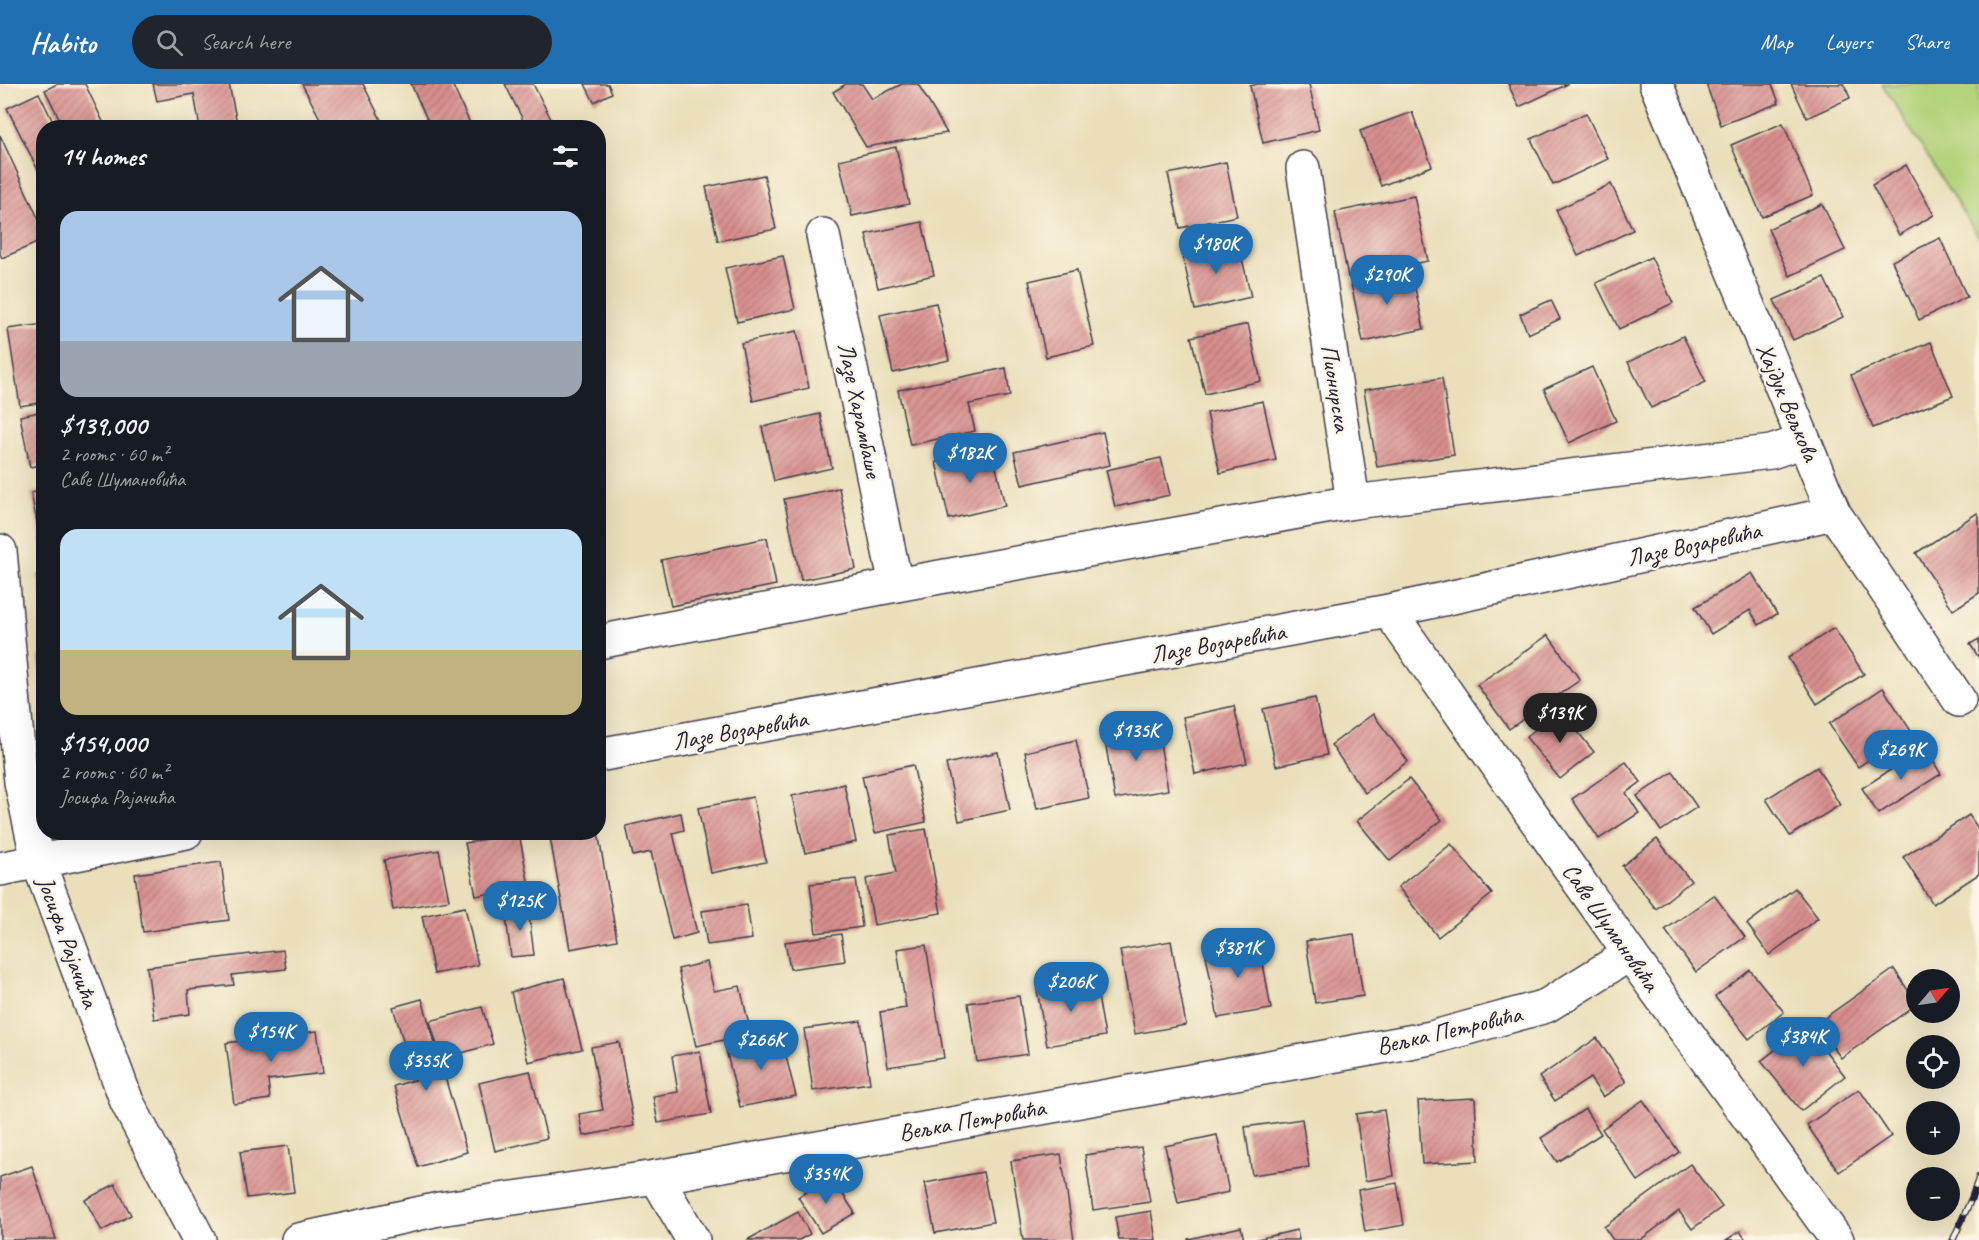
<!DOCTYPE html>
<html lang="en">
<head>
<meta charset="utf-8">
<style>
	body { margin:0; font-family:Caveat,sans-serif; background:#20242c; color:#f1f3f6; height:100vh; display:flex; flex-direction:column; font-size:22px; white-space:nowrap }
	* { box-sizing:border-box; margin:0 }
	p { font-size:20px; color:#9ea1a6 }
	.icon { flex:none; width:33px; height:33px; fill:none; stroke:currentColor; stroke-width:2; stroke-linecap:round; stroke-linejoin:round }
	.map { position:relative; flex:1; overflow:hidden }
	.panel { position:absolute; left:36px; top:36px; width:570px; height:720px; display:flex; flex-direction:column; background:#171b24; border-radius:24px; box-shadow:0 6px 24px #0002 }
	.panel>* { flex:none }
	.needle { width:39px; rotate:61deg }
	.controls { position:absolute; left:1906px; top:885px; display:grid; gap:12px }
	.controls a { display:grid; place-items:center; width:54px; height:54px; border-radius:50%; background:#171b24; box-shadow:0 6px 24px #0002; font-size:30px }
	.price { position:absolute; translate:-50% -51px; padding:0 14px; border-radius:21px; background:#1f6fb2; color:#fff; font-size:20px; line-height:39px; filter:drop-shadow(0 2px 3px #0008) }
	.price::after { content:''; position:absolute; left:50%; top:36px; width:18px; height:14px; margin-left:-9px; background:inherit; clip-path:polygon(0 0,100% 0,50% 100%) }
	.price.current { background:#222; color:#fff }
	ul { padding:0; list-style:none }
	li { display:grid; align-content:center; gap:12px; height:318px; padding:0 24px }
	li span { display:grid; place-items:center; height:186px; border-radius:18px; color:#555 }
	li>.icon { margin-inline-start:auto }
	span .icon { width:108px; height:108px; fill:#fffc; stroke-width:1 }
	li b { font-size:26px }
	h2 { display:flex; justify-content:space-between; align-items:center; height:72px; padding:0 24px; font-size:26px }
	header { display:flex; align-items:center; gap:36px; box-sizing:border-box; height:84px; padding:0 30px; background:#1f6fb2; color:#fff }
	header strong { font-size:28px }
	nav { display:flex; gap:33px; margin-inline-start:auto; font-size:21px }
	.search { width:420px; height:54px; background:#20242c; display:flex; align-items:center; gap:15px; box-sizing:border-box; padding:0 21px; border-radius:33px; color:#9ea1a6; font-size:22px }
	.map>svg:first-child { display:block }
	.garden { fill:#b4d37b; stroke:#6b7a5b; stroke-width:1.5 }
	.building { fill:url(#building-hatch) }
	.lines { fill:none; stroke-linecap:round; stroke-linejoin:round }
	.minor-casing { stroke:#403e4e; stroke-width:36 }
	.minor { stroke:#fff; stroke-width:33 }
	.rail-casing { stroke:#22223b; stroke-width:7 }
	.rail { stroke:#fcf5e5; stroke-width:4.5; stroke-dasharray:14; stroke-linecap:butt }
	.labels { text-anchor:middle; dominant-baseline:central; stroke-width:4.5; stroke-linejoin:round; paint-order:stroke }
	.street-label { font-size:24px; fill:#22223b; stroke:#fcf5e5 }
</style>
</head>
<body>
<header>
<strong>Habito</strong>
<div class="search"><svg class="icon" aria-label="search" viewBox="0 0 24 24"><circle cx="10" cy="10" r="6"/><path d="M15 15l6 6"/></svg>Search here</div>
<nav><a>Map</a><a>Layers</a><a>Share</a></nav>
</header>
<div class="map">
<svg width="1979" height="1156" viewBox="0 0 1979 1156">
	<defs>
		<pattern id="building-hatch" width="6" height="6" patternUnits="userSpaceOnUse" patternTransform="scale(1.5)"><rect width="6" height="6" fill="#d88f8e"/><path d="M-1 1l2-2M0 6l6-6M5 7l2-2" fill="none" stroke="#af7475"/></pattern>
	</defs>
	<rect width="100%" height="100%" fill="#fcf5e5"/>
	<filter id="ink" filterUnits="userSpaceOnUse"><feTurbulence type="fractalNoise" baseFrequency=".0167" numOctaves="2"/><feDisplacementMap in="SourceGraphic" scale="12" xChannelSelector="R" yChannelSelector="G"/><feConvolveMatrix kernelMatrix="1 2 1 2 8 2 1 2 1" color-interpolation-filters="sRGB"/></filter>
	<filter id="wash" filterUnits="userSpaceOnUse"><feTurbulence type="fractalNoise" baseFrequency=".008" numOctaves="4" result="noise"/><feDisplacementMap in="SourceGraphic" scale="24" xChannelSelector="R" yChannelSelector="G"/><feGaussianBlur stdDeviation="1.35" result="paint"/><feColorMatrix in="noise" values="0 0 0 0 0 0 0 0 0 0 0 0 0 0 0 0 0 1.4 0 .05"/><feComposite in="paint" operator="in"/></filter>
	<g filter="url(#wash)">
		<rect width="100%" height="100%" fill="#eadfba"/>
		<polygon class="garden" points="1882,0 1979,0 1979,154"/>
		<g id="blocks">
			<g class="building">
				<polygon points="57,0 85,0 106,44 64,44 45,6"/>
				<polygon points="153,0 229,0 238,44 200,44 194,10 157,17"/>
				<polygon points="302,0 363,0 385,44 325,44"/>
				<polygon points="411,0 452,0 472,44 431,44"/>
				<polygon points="505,0 533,0 552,37 540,44 527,44"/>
				<polygon points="585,0 608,0 612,9 594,18"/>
				<polygon points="846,0 862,0 872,15 902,0 918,0 947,49 866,63 833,8"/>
				<polygon points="1258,0 1309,0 1319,46 1263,59 1250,2"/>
				<polygon points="1508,0 1568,0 1519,23"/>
				<polygon points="1706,0 1772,0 1779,19 1721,41"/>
				<polygon points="1791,0 1844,0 1850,14 1807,34"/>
				<polygon points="39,9 56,44 44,44 44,98 7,24"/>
				<polygon points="1412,28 1432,82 1381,102 1360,47"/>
				<polygon points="1586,29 1608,75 1553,101 1531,55"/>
				<polygon points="1783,39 1813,111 1762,133 1731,61"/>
				<polygon points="0,51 44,147 44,156 2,174 0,170"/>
				<polygon points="896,63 909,120 852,132 839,76"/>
				<polygon points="1226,78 1237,132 1180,144 1168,90"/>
				<polygon points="1906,81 1934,131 1899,151 1872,101"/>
				<polygon points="764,91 776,145 718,157 706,103"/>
				<polygon points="1611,100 1633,146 1578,172 1556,126"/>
				<polygon points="1414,112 1428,177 1348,193 1335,128"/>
				<polygon points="1822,120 1845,166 1790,192 1768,145"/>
				<polygon points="922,138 934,191 878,204 866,150"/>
				<polygon points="1940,154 1967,213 1919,236 1892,177"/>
				<polygon points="1238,157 1251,213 1195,226 1182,169"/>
				<polygon points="783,172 795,225 737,238 725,184"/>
				<polygon points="1651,173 1673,219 1619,245 1596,199"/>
				<polygon points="1077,186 1094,262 1046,273 1029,197"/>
				<polygon points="1411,186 1424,245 1363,258 1351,199"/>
				<polygon points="1824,194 1843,233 1793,256 1774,216"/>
				<polygon points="1551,216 1560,235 1528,250 1520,230"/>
				<polygon points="936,219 949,276 893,289 880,231"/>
				<polygon points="44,240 44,318 20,322 8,245"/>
				<polygon points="1248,240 1261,297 1205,310 1191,253"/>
				<polygon points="797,247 809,304 753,317 741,259"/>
				<polygon points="1683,252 1706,298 1651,324 1628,278"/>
				<polygon points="1931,258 1953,312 1873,344 1851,291"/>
				<polygon points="1592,283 1616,337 1569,359 1544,305"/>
				<polygon points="1006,284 1010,312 969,320 975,347 910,361 898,306"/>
				<polygon points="1442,294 1454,371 1377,383 1364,306"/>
				<polygon points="1263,317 1276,376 1220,389 1207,329"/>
				<polygon points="44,327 44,380 30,383 20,332"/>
				<polygon points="820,330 832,384 774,397 762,343"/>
				<polygon points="1103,348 1110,381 1022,401 1014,368"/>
				<polygon points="992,366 1005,422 949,435 936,378"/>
				<polygon points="1161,374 1170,411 1115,423 1106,386"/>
				<polygon points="839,404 856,485 801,496 784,415"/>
				<polygon points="44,406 44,463 42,464 31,409"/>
				<polygon points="1977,429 1979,433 1979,509 1953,526 1916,469"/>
				<polygon points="767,454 776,501 671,522 661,476"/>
				<polygon points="1752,489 1777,530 1759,541 1750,526 1711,550 1695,523"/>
				<polygon points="44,490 44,517 43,517 37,491"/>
				<polygon points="1834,544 1864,590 1817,620 1788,574"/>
				<polygon points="1548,551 1580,596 1509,645 1477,601"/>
				<polygon points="1979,555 1979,574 1970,560"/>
				<polygon points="44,571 44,593 43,593 38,572"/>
				<polygon points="1883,604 1911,647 1858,683 1829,640"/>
				<polygon points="1315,614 1327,671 1276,682 1263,625"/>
				<polygon points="1234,622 1247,679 1195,690 1183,633"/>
				<polygon points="1560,626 1594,668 1560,695 1526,653"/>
				<polygon points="1373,630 1408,677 1365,709 1331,661"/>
				<polygon points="1157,641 1168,706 1115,715 1104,651"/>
				<polygon points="1076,656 1089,714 1037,725 1025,668"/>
				<polygon points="1925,664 1941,690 1878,730 1862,704"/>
				<polygon points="998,668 1010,726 959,737 946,680"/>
				<polygon points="1626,678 1641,698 1626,709 1639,729 1599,755 1572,715"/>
				<polygon points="913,681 926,738 875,749 862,692"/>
				<polygon points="1817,683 1840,721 1790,752 1766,715"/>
				<polygon points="1673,688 1697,723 1661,747 1637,712"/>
				<polygon points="1409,695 1442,736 1390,777 1357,737"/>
				<polygon points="844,700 856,758 805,769 792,712"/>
				<polygon points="753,713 766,778 711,789 698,724"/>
				<polygon points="681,729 684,746 673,749 697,849 672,856 651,768 633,772 626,742"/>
				<polygon points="1969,731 1979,746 1979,790 1933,820 1903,773"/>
				<polygon points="926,745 941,829 874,841 866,795 896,789 889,751"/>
				<polygon points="549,748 598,748 617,856 570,865"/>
				<polygon points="519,749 529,802 476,812 465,759"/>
				<polygon points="1657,755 1691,797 1656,825 1622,782"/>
				<polygon points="1451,760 1492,810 1438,853 1398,803"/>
				<polygon points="439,766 449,816 393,826 384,776"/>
				<polygon points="221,778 229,836 143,848 135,790"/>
				<polygon points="856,795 862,843 816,849 810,800"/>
				<polygon points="1795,804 1818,834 1769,871 1747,840"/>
				<polygon points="1714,811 1745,853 1696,888 1665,846"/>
				<polygon points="747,821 752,855 707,861 702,827"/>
				<polygon points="465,823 478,881 434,890 422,832"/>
				<polygon points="528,823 534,871 511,873 505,825"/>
				<polygon points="841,850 845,877 790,885 785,858"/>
				<polygon points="1354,850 1363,912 1315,919 1306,857"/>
				<polygon points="1259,856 1271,925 1218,934 1205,866"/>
				<polygon points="1171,857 1186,941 1135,950 1120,866"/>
				<polygon points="926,861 944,974 888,983 880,928 906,924 897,865"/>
				<polygon points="283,866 286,885 232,891 234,901 188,906 190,930 154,935 147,883"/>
				<polygon points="707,878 714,907 740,902 751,950 696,962 678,885"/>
				<polygon points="1894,885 1917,920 1841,974 1816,940"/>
				<polygon points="1750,886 1784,928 1749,955 1715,913"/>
				<polygon points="564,894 582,965 528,978 511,908"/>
				<polygon points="1095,895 1105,952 1047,962 1037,906"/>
				<polygon points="1019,912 1028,970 977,978 968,919"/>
				<polygon points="422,915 467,1068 418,1083 394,1002 415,996 393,923"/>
				<polygon points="482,923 493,960 441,975 430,937"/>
				<polygon points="861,937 870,999 813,1007 804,945"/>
				<polygon points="1806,942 1845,992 1801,1027 1761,977"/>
				<polygon points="317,947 323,989 268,996 270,1015 234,1020 226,959"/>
				<polygon points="780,949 796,1012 740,1023 726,966"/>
				<polygon points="1597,954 1626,998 1603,1013 1590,994 1555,1017 1539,993"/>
				<polygon points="619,958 634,1042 583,1052 579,1030 603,1026 591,963"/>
				<polygon points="700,967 711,1030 658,1039 653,1012 678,1008 672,972"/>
				<polygon points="530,987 547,1054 495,1067 479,999"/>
				<polygon points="1859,1005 1891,1052 1839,1088 1807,1041"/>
				<polygon points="1475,1014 1478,1077 1422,1080 1418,1017"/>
				<polygon points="1643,1016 1679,1068 1638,1097 1602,1045"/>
				<polygon points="1585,1025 1601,1050 1557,1078 1541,1054"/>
				<polygon points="1384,1026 1394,1092 1365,1097 1356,1030"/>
				<polygon points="1302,1035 1309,1083 1252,1091 1245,1043"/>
				<polygon points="1217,1051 1229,1108 1178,1119 1165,1062"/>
				<polygon points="288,1062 294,1108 247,1114 240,1068"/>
				<polygon points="1141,1063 1150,1118 1093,1126 1085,1071"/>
				<polygon points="1061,1070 1074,1156 1023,1156 1011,1077"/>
				<polygon points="1690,1080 1722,1123 1692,1145 1679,1127 1640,1156 1613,1156 1604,1143"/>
				<polygon points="32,1082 56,1155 0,1156 0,1093"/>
				<polygon points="983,1088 993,1138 935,1149 925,1099"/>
				<polygon points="831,1092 855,1129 821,1149 798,1113"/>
				<polygon points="1397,1099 1404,1141 1365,1148 1358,1106"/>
				<polygon points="115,1100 131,1131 102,1147 85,1116"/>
				<polygon points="1151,1127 1156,1156 1119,1156 1115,1133"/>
				<polygon points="798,1128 810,1150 799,1156 747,1156"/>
				<polygon points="1241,1143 1244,1156 1188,1156 1188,1155"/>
				<polygon points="1297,1146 1299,1156 1257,1156 1257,1155"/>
				<polygon points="1740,1147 1746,1156 1726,1156"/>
			</g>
		</g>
	</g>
	<g filter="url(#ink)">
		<use href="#blocks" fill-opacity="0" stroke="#403e4e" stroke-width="1.5"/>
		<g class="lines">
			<defs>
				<g id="minor">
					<polyline points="1656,0 1834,429 1959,616"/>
					<polyline points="1303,84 1353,418"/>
					<polyline points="823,151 896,501"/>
					<polyline points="0,467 21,698 38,777 127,1018 199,1156"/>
					<polyline points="1389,527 1630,870 1837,1156"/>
					<polyline points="598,558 896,501 1353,418 1771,368 1804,357"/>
					<polyline points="598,671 1389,527 1834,429"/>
					<polyline points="0,785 186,748"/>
					<polyline points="656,1093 693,1156"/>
					<polyline points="298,1156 439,1125 656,1093 1431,954 1546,922 1630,870"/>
				</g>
			</defs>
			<use href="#minor" class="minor-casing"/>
			<use href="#minor" class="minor"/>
			<defs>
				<polyline id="rail" points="1953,1156 1972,1113 1979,1093"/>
			</defs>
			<use href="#rail" class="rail-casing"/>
			<use href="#rail" class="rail"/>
		</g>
	</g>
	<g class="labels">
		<g class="street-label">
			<text transform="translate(1336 304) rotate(81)">Пионирска</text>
			<text transform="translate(1788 318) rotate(67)">Хајдук Вељкова</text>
			<text transform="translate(860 326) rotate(78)">Лазе Харамбаше</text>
			<text transform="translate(1694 460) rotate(-12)">Лазе Возаревића</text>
			<text transform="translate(1218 559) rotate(-10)">Лазе Возаревића</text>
			<text transform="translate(740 646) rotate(-10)">Лазе Возаревића</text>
			<text transform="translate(1611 843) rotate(55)">Саве Шумановића</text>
			<text transform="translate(68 858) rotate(70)">Јосифа Рајачића</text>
			<text transform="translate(1449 946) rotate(-13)">Вељка Петровића</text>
			<text transform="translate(972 1036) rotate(-10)">Вељка Петровића</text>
		</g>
	</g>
</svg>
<div class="controls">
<a><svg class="needle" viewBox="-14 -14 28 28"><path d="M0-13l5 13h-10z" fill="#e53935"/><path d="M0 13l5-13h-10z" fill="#9ea1a6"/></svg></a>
<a><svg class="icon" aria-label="locate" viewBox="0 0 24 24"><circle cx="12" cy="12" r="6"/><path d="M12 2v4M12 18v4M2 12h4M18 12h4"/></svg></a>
<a>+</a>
<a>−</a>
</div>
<b class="price" style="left:1216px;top:191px">$180K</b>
<b class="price" style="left:1387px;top:222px">$290K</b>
<b class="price" style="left:970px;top:400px">$182K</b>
<b class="price current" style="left:1560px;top:660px">$139K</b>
<b class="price" style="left:1136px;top:678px">$135K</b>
<b class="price" style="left:1901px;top:697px">$269K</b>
<b class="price" style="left:520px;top:848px">$125K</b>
<b class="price" style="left:1238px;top:895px">$381K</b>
<b class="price" style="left:1071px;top:929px">$206K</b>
<b class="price" style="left:271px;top:979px">$154K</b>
<b class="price" style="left:1803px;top:984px">$384K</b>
<b class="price" style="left:761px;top:987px">$266K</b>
<b class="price" style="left:426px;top:1008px">$355K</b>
<b class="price" style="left:826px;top:1121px">$354K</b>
<section class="panel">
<h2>14 homes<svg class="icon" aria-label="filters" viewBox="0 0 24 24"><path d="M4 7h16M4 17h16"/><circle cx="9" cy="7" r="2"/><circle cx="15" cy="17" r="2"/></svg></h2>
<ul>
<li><span style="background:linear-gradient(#a9c7e8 70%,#9aa5b1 0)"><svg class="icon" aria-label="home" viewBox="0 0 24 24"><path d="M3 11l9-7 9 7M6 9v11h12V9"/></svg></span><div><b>$139,000</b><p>2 rooms · 60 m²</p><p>Саве Шумановића</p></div></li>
<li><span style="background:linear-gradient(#bfe0f5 65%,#c2b280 0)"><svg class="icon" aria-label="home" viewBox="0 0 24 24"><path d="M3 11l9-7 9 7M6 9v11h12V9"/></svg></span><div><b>$154,000</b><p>2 rooms · 60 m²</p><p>Јосифа Рајачића</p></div></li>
</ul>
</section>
</div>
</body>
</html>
